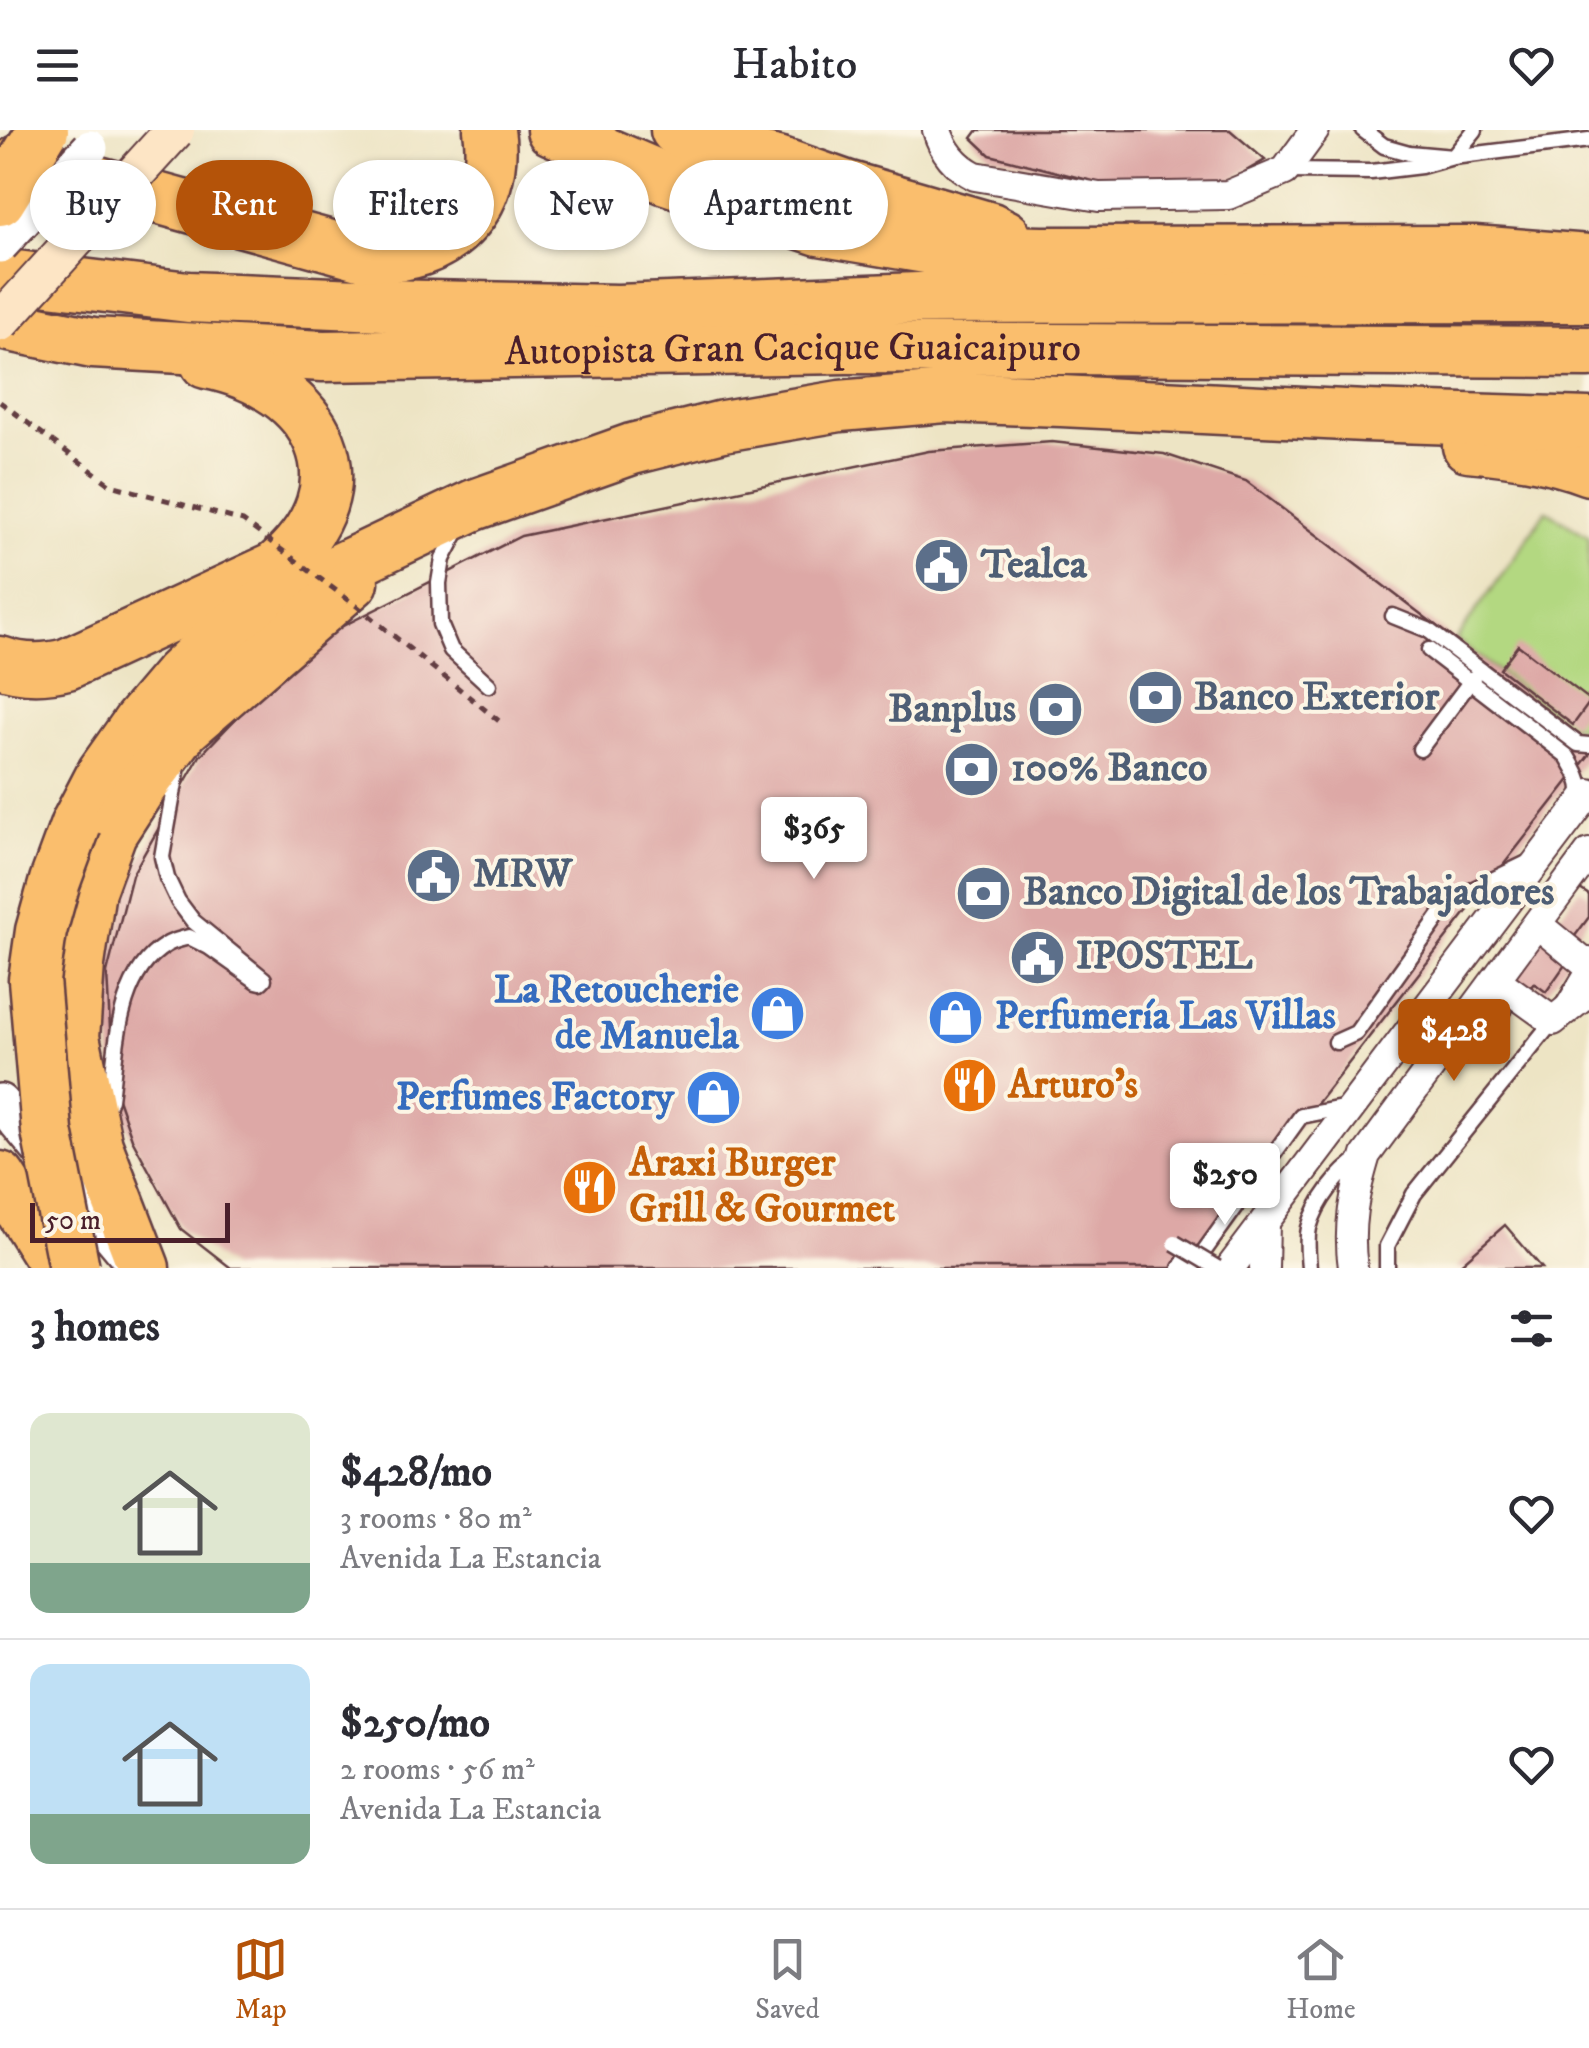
<!DOCTYPE html>
<html lang="en">
<head>
<meta charset="utf-8">
<style>
	body { margin:0; font-family:"IM FELL DW Pica",serif; background:#f2f2f3; color:#2b2b33; height:100vh; display:flex; flex-direction:column; font-size:38px; white-space:nowrap }
	* { box-sizing:border-box; margin:0 }
	p { font-size:32px; color:#7c7c81 }
	.icon { flex:none; width:55px; height:55px; fill:none; stroke:currentColor; stroke-width:2; stroke-linecap:round; stroke-linejoin:round }
	.map { position:relative; height:1138px; overflow:hidden }
	.side { display:flex; flex-direction:column; background:#fff; flex:1 }
	.side>* { flex:none }
	.top-card { position:absolute; left:30px; top:30px; width:1000px; height:90px; display:flex; gap:20px }
	.scale { position:absolute; left:30px; bottom:25px; width:200px; box-sizing:border-box; padding-left:10px; border:5px solid #4a1f2b; border-top:0; font-size:28px; line-height:35px; white-space:nowrap; color:#4a1f2b; -webkit-text-stroke:8px #fcf5e5; paint-order:stroke }
	.price { position:absolute; translate:-50% -85px; padding:0 22px; border-radius:10px; background:#fff; color:#222; font-size:32px; line-height:65px; filter:drop-shadow(0 2px 5px #0008) }
	.price::after { content:''; position:absolute; left:50%; top:60px; width:30px; height:22px; margin-left:-15px; background:inherit; clip-path:polygon(0 0,100% 0,50% 100%) }
	.price.active { background:#b45309; color:#fff }
	ul { padding:0; list-style:none }
	li { display:flex; align-items:center; gap:30px; height:250px; padding:0 30px }
	li+li { border-top:2px solid #e1e1e2 }
	li span { display:grid; place-items:center; flex:none; width:280px; height:200px; border-radius:20px; color:#555 }
	li>.icon { margin-inline-start:auto }
	span .icon { width:120px; height:120px; fill:#fffc; stroke-width:1 }
	li b { font-size:42px }
	h2 { display:flex; justify-content:space-between; align-items:center; height:120px; padding:0 30px; font-size:42px }
	.chip { padding:0 35px; border-radius:45px; background:#fff; box-shadow:0 2px 8px #0004; font-size:35px; line-height:90px }
	.chip.active { background:#b45309; color:#fff }
	header { display:flex; justify-content:space-between; align-items:center; height:130px; padding:0 30px; background:#fff; font-size:45px; font-weight:600 }
	.menu { display:flex; justify-content:space-around; align-items:center; height:140px; border-top:2px solid #e1e1e2; background:#fff; font-size:28px; color:#7c7c81 }
	.menu a { display:grid; justify-items:center; gap:5px }
	.menu .active { color:#b45309 }
	.map>svg:first-child { display:block }
	.green { fill:#b3d881; stroke:#7e7c56; stroke-width:2.5 }
	.building { fill:#dda8a6 }
	.lines { fill:none; stroke-linecap:round; stroke-linejoin:round }
	.service-casing { stroke:#623d42; stroke-width:19 }
	.minor-casing { stroke:#623d42; stroke-width:32 }
	.tertiary-casing { stroke:#623d42; stroke-width:40 }
	.motorway-casing { stroke:#623d42; stroke-width:55 }
	.service { stroke:#fff; stroke-width:14 }
	.minor { stroke:#fff; stroke-width:28 }
	.tertiary { stroke:#fff; stroke-width:35 }
	.motorway { stroke:#fabe6d; stroke-width:50 }
	.service-bridge-casing { stroke:#623d42; stroke-width:19; stroke-linecap:butt }
	.tertiary-bridge-casing { stroke:#623d42; stroke-width:40; stroke-linecap:butt }
	.secondary-bridge-casing { stroke:#623d42; stroke-width:42; stroke-linecap:butt }
	.motorway-bridge-casing { stroke:#623d42; stroke-width:55; stroke-linecap:butt }
	.path-bridge { stroke:#623d42; stroke-width:5; stroke-dasharray:8 8; stroke-linecap:butt }
	.service-bridge { stroke:#fff; stroke-width:14 }
	.tertiary-bridge { stroke:#fff; stroke-width:35 }
	.secondary-bridge { stroke:#fde5c5; stroke-width:38 }
	.motorway-bridge { stroke:#fabe6d; stroke-width:50 }
	.labels { text-anchor:middle; dominant-baseline:central; stroke-width:8; stroke-linejoin:round; paint-order:stroke }
	.street-label { font-size:40px; fill:#4a1f2b; stroke:#fcf5e5 }
	.service-label { font-size:40px; font-weight:bold; fill:#4e5e75; stroke:#fcf5e5; text-anchor:start }
	.shop-label { font-size:40px; font-weight:bold; fill:#366cbe; stroke:#fcf5e5; text-anchor:end }
	.food-label { font-size:40px; font-weight:bold; fill:#c56008; stroke:#fcf5e5; text-anchor:start }
</style>
</head>
<body>
<header><svg class="icon" aria-label="menu" viewBox="0 0 24 24"><path d="M4 6h16M4 12h16M4 18h16"/></svg>Habito<svg class="icon" aria-label="heart" viewBox="0 0 24 24"><path d="M12 20l-8-8c-3-5 5-10 8-4 3-6 11-1 8 4z"/></svg></header>
<div class="map">
<svg width="1589" height="1138" viewBox="0 0 1589 1138">
	<rect width="100%" height="100%" fill="#fcf5e5"/>
	<filter id="ink" filterUnits="userSpaceOnUse"><feTurbulence type="fractalNoise" baseFrequency=".01" numOctaves="2"/><feDisplacementMap in="SourceGraphic" scale="20" xChannelSelector="R" yChannelSelector="G"/><feConvolveMatrix kernelMatrix="1 2 1 2 8 2 1 2 1" color-interpolation-filters="sRGB"/></filter>
	<filter id="wash" filterUnits="userSpaceOnUse"><feTurbulence type="fractalNoise" baseFrequency=".0048" numOctaves="4" result="noise"/><feDisplacementMap in="SourceGraphic" scale="40" xChannelSelector="R" yChannelSelector="G"/><feGaussianBlur stdDeviation="2.25" result="paint"/><feColorMatrix in="noise" values="0 0 0 0 0 0 0 0 0 0 0 0 0 0 0 0 0 1.4 0 .05"/><feComposite in="paint" operator="in"/></filter>
	<g filter="url(#wash)">
		<rect width="100%" height="100%" fill="#ede4c4"/>
		<polygon class="green" points="1546,380 1589,407 1589,598 1569,597 1456,509 1517,424"/>
		<g id="blocks">
			<g class="building">
				<polygon points="978,0 1230,0 1265,30 1227,52 1104,54 990,25 972,8"/>
				<polygon points="1052,312 1164,324 1246,351 1589,612 1589,625 1189,1138 231,1138 181,1099 132,1009 113,954 107,843 132,745 200,626 269,554 337,499 521,406 929,321"/>
				<polygon points="1518,515 1589,569 1589,573 1573,595 1500,539"/>
				<polygon points="1580,759 1589,765 1589,787 1560,826 1567,832 1546,862 1534,853 1497,902 1479,889"/>
				<polygon points="1505,1095 1542,1138 1456,1138"/>
			</g>
		</g>
	</g>
	<g filter="url(#ink)">
		<use href="#blocks" fill-opacity="0" stroke="#623d42" stroke-width="2.5"/>
		<g class="lines">
			<defs>
				<g id="service">
					<polyline points="1363,0 1384,16 1409,23 1453,27 1475,0"/>
					<polyline points="1287,41 1371,42 1421,36 1453,27 1589,10"/>
					<polyline points="459,399 443,429 439,453 440,494 451,520 489,555"/>
					<polyline points="1393,486 1428,500 1578,614 1589,615"/>
					<path d="M 1429,520 L 1567,626 C 1575,639 1583,652 1581,668"/>
					<polyline points="1420,619 1473,548"/>
					<polyline points="1336,912 1356,903 1451,770 1529,732"/>
					<path d="M 107,977 L 110,969 C 117,919 116,845 166,815 C 172,811 182,809 189,807 L 209,817 L 257,851 L 261,852 L 264,849 L 193,791 L 178,771 L 167,748 L 162,727 L 178,636"/>
					<polyline points="1180,1138 1190,1123"/>
					<polyline points="1192,1138 1301,986 1347,977"/>
					<path d="M 1309,1138 C 1308,1125 1306,1111 1309,1098 C 1316,1072 1339,1042 1361,1028"/>
					<polyline points="1387,1138 1387,1116 1414,1064 1553,891 1587,835"/>
				</g>
				<g id="minor">
					<path d="M 937,0 C 943,21 955,36 975,46 L 1099,67 L 1228,65 L 1285,41 L 1315,0"/>
					<polyline points="1537,794 1587,835 1589,832"/>
					<polyline points="1496,850 1553,891 1589,862"/>
					<polyline points="1230,1138 1589,663"/>
					<polyline points="1264,1138 1265,1092"/>
					<path d="M 1353,1138 C 1347,1096 1354,1065 1366,1025 L 1589,723"/>
				</g>
				<polyline id="tertiary" points="0,972 128,1126"/>
				<g id="motorway">
					<polyline points="552,0 666,49 819,100 932,119 1042,122 1474,121 1589,130"/>
					<polyline points="676,0 717,18 778,32 846,56 991,98 1005,105"/>
					<path d="M 19,30 L 367,126 C 443,134 501,78 489,0"/>
					<polyline points="0,144 188,167 383,175 618,180 918,168 1589,167"/>
					<path id="s1" d="M 0,194 L 93,213 L 323,226 L 847,218 L 1589,222"/>
					<path d="M 1468,316 C 1509,320 1551,325 1589,340"/>
					<path d="M 0,532 C 22,540 44,540 67,534 L 275,438 C 373,356 319,254 206,233"/>
					<polyline points="76,694 103,642 139,591 178,545 215,510 261,476 474,375 632,319 723,296 840,276 945,267 1061,271 1365,286 1589,293"/>
					<polyline points="0,1047 57,1138"/>
					<polyline points="144,1138 97,1016 74,907 79,834 90,760 111,703 142,655 184,599 353,452"/>
				</g>
			</defs>
			<use href="#service" class="service-casing"/>
			<use href="#minor" class="minor-casing"/>
			<use href="#tertiary" class="tertiary-casing"/>
			<use href="#motorway" class="motorway-casing"/>
			<use href="#service" class="service"/>
			<use href="#minor" class="minor"/>
			<use href="#tertiary" class="tertiary"/>
			<use href="#motorway" class="motorway"/>
			<defs>
				<polyline id="service-bridge" points="1175,1113 1217,1138"/>
				<polyline id="tertiary-bridge" points="0,115 90,18"/>
				<polyline id="secondary-bridge" points="0,192 175,0"/>
				<g id="motorway-bridge">
					<polyline points="0,70 43,0"/>
					<polyline points="74,1138 47,1001 34,850 41,801 55,751 76,694"/>
				</g>
			</defs>
			<use href="#service-bridge" class="service-bridge-casing"/>
			<use href="#tertiary-bridge" class="tertiary-bridge-casing"/>
			<use href="#secondary-bridge" class="secondary-bridge-casing"/>
			<use href="#motorway-bridge" class="motorway-bridge-casing"/>
			<polyline class="path-bridge" points="0,272 111,355 243,391 358,477 504,595"/>
			<use href="#service-bridge" class="service-bridge"/>
			<use href="#tertiary-bridge" class="tertiary-bridge"/>
			<use href="#secondary-bridge" class="secondary-bridge"/>
			<use href="#motorway-bridge" class="motorway-bridge"/>
		</g>
	</g>
	<defs>
		<symbol id="civic-disc" viewBox="-11 -11 22 22"><circle r="9.5" fill="#5c6f8a" stroke="#fcf5e5"/><path d="M-.6-6.5H3V-4.5H.6V-3L4-1V1h2V6H-6V1h2V-1L-.6-3ZM-1.2 2.5V6h2.4V2.5Z" fill="#fff"/></symbol>
		<symbol id="bank-disc" viewBox="-11 -11 22 22"><circle r="9.5" fill="#5c6f8a" stroke="#fcf5e5"/><path d="M-6-4H6V4H-6ZM0-2.3a2.3 2.3 0 1 0 0 4.6a2.3 2.3 0 1 0 0-4.6Z" fill="#fff"/></symbol>
		<symbol id="shop-disc" viewBox="-11 -11 22 22"><circle r="9.5" fill="#3f7fe0" stroke="#fcf5e5"/><path d="M-5-2.5h2.3a2.7 3.5 0 0 1 5.4 0H5L5.5 6h-11ZM-1.5-2.5h3a1.5 2.3 0 0 0-3 0Z" fill="#fff"/></symbol>
		<symbol id="restaurant-disc" viewBox="-11 -11 22 22"><circle r="9.5" fill="#e8710a" stroke="#fcf5e5"/><path d="M-5-6h1v4h1v-4h1v4h1v-4h1v5L-1.5 .5V6h-2V.5L-5-1ZM5-6V6H3V1.5H1.5Q1.5-4 5-6Z" fill="#fff"/></symbol>
	</defs>
	<g fill-rule="evenodd">
		<use href="#civic-disc" x="910" y="404" width="63" height="63"/>
		<use href="#bank-disc" x="1124" y="536" width="63" height="63"/>
		<use href="#bank-disc" x="1024" y="548" width="63" height="63"/>
		<use href="#bank-disc" x="940" y="608" width="63" height="63"/>
		<use href="#civic-disc" x="402" y="714" width="63" height="63"/>
		<use href="#bank-disc" x="952" y="732" width="63" height="63"/>
		<use href="#civic-disc" x="1006" y="796" width="63" height="63"/>
		<use href="#shop-disc" x="746" y="852" width="63" height="63"/>
		<use href="#shop-disc" x="924" y="856" width="63" height="63"/>
		<use href="#restaurant-disc" x="938" y="924" width="63" height="63"/>
		<use href="#shop-disc" x="682" y="936" width="63" height="63"/>
		<use href="#restaurant-disc" x="558" y="1026" width="63" height="63"/>
	</g>
	<g class="labels">
		<g class="street-label">
			<text stroke="none"><textPath href="#s1" startOffset="795">Autopista Gran Cacique Guaicaipuro</textPath></text>
		</g>
		<g class="service-label">
			<text x="981" y="436">Tealca</text>
			<text x="1194" y="568">Banco Exterior</text>
			<text x="1016" y="580" text-anchor="end">Banplus</text>
			<text x="1011" y="639">100% Banco</text>
			<text x="473" y="745">MRW</text>
			<text x="1023" y="763">Banco Digital de los Trabajadores</text>
			<text x="1076" y="827">IPOSTEL</text>
		</g>
		<g class="shop-label">
			<text x="739" y="861">La Retoucherie<tspan x="739" dy="46">de Manuela</tspan></text>
			<text x="995" y="887" text-anchor="start">Perfumería Las Villas</text>
			<text x="674" y="968">Perfumes Factory</text>
		</g>
		<g class="food-label">
			<text x="1008" y="956">Arturo's</text>
			<text x="629" y="1034">Araxi Burger<tspan x="629" dy="46">Grill &amp; Gourmet</tspan></text>
		</g>
	</g>
</svg>
<div class="scale">50 m</div>
<b class="price" style="left:814px;top:752px">$365</b>
<b class="price active" style="left:1454px;top:954px">$428</b>
<b class="price" style="left:1225px;top:1098px">$250</b>
<div class="top-card">
<a class="chip">Buy</a>
<a class="chip active">Rent</a>
<a class="chip">Filters</a>
<a class="chip">New</a>
<a class="chip">Apartment</a>
</div>
</div>
<section class="side">
<h2>3 homes<svg class="icon" aria-label="filters" viewBox="0 0 24 24"><path d="M4 7h16M4 17h16"/><circle cx="9" cy="7" r="2"/><circle cx="15" cy="17" r="2"/></svg></h2>
<ul>
<li><span style="background:linear-gradient(#dfe7d0 75%,#7fa58c 0)"><svg class="icon" aria-label="home" viewBox="0 0 24 24"><path d="M3 11l9-7 9 7M6 9v11h12V9"/></svg></span><div><b>$428/mo</b><p>3 rooms · 80 m²</p><p>Avenida La Estancia</p></div><svg class="icon" aria-label="heart" viewBox="0 0 24 24"><path d="M12 20l-8-8c-3-5 5-10 8-4 3-6 11-1 8 4z"/></svg></li>
<li><span style="background:linear-gradient(#bfe0f5 75%,#7fa58c 0)"><svg class="icon" aria-label="home" viewBox="0 0 24 24"><path d="M3 11l9-7 9 7M6 9v11h12V9"/></svg></span><div><b>$250/mo</b><p>2 rooms · 56 m²</p><p>Avenida La Estancia</p></div><svg class="icon" aria-label="heart" viewBox="0 0 24 24"><path d="M12 20l-8-8c-3-5 5-10 8-4 3-6 11-1 8 4z"/></svg></li>
</ul>
</section>
<nav class="menu">
<a class="active"><svg class="icon" aria-label="map" viewBox="0 0 24 24"><path d="M3 6l6-2 6 2 6-2v14l-6 2-6-2-6 2zM9 4v14M15 6v14"/></svg>Map</a>
<a><svg class="icon" aria-label="saved" viewBox="0 0 24 24"><path d="M7 4h10v16l-5-4-5 4z"/></svg>Saved</a>
<a><svg class="icon" aria-label="home" viewBox="0 0 24 24"><path d="M3 11l9-7 9 7M6 9v11h12V9"/></svg>Home</a>
</nav>
</body>
</html>
